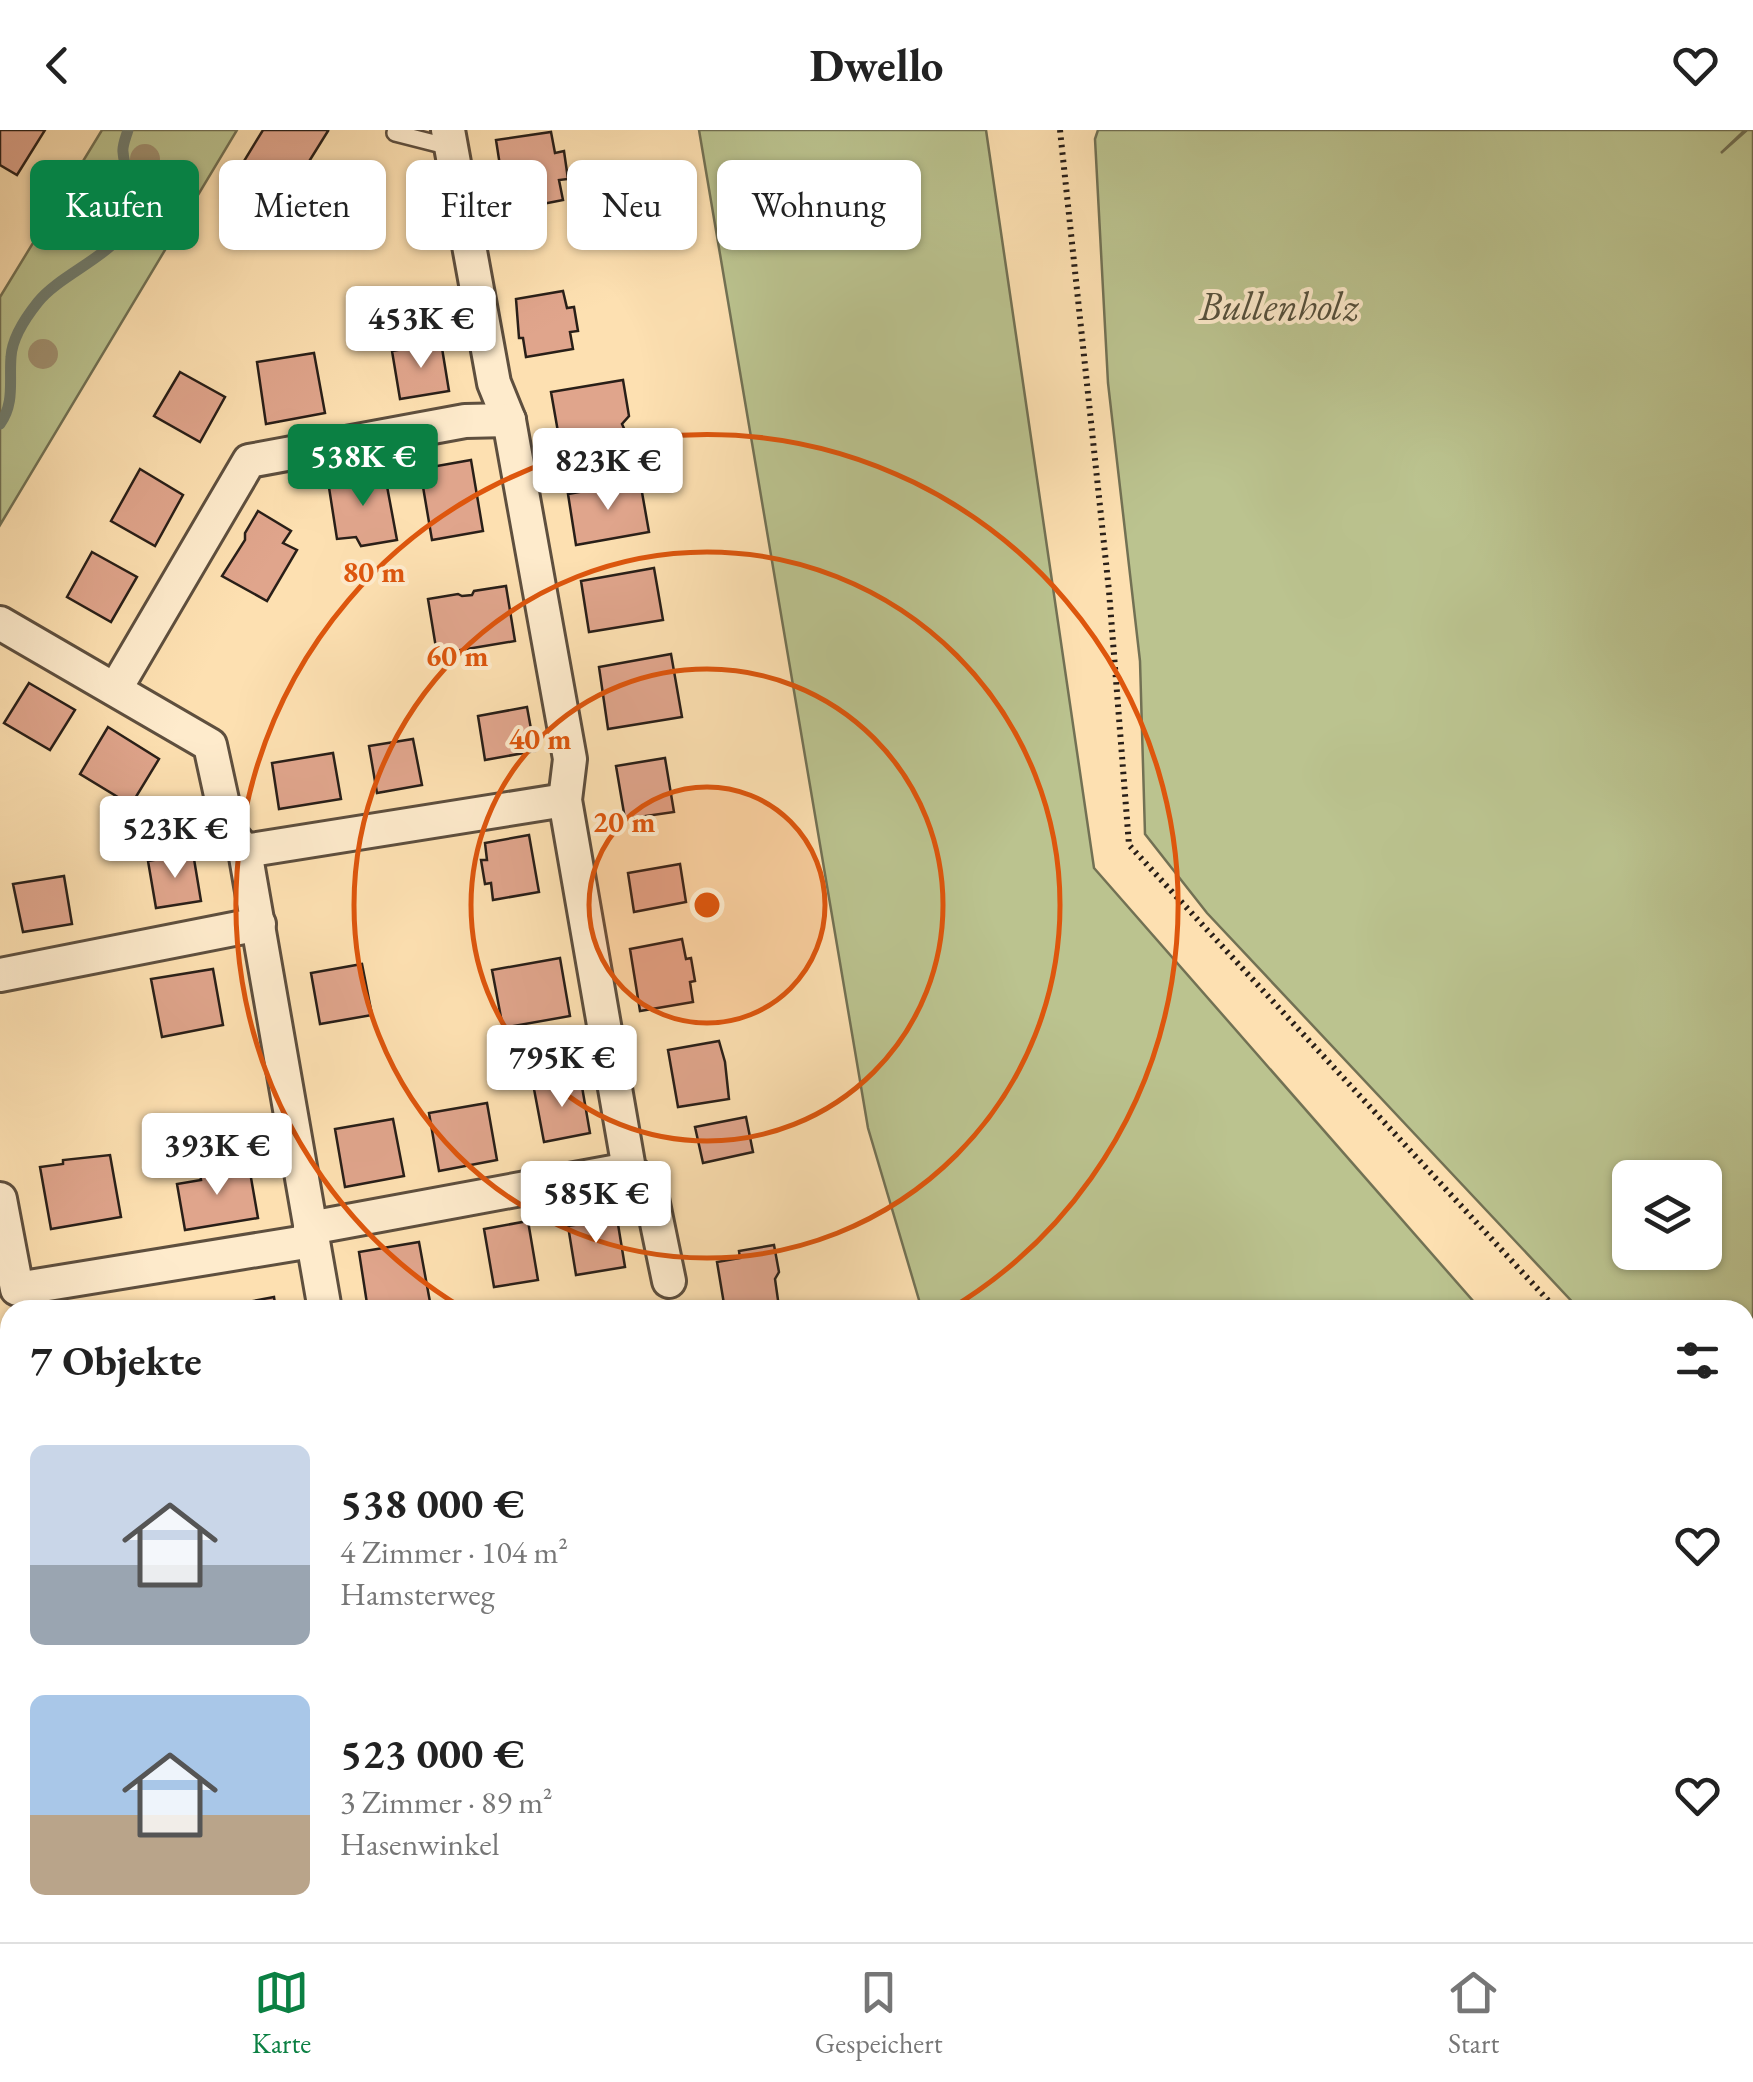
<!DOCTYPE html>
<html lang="de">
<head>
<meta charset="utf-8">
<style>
	body { margin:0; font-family:"EB Garamond",serif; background:#f6f6f6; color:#222; height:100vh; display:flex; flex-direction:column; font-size:38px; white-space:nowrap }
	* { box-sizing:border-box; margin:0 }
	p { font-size:32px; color:#767676 }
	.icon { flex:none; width:55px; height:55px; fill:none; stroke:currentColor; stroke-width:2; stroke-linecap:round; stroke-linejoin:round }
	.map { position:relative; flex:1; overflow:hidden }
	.details { position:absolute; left:0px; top:1170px; width:1755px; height:642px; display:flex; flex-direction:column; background:#fff; border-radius:30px 30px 0 0; box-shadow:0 2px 8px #0004 }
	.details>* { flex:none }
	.hud { position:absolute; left:30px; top:30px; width:1000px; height:90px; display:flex; gap:20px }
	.buttons { position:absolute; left:1612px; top:1030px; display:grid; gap:20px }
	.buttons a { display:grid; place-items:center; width:110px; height:110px; border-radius:15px; background:#fff; box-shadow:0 2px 8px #0004; font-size:50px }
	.price { position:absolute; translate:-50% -85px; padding:0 22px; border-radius:10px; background:#fff; color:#222; font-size:32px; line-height:65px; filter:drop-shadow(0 2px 5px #0008) }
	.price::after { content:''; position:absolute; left:50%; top:60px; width:30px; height:22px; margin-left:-15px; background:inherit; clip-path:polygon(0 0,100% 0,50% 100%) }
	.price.selected { background:#0b8043; color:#fff }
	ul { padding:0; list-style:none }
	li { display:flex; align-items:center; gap:30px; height:250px; padding:0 30px }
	li span { display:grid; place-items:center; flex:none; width:280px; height:200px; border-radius:15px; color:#555 }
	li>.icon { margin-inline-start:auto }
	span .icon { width:120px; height:120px; fill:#fffc; stroke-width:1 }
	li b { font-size:42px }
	h2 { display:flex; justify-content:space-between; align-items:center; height:120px; padding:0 30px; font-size:42px }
	.tag { padding:0 35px; border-radius:15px; background:#fff; box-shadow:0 2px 8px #0004; font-size:35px; line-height:90px }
	.tag.selected { background:#0b8043; color:#fff }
	header { display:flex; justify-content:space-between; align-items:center; height:130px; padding:0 30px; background:#fff; font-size:45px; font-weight:700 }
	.tabs { display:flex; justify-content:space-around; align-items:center; height:140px; border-top:2px solid #e0e0e0; background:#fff; font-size:28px; color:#767676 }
	.tabs a { display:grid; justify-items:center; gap:5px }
	.tabs .selected { color:#0b8043 }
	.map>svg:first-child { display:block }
	.green { fill:#bbc38f; stroke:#727154; stroke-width:2.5; fill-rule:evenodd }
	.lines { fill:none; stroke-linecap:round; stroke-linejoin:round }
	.stream { stroke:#707e71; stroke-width:11 }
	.building { fill:#e0a58c; stroke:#291f18; stroke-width:2.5 }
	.lane-casing { stroke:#5e4f3e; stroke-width:20 }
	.street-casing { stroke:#5e4f3e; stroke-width:38 }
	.path { stroke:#291f18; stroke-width:6; stroke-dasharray:2.5 5; stroke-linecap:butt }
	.lane { stroke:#feebcc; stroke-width:15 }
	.street { stroke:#feebcc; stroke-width:32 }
	.tree { fill:#a19171 }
	.ring { fill:none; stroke:#de560d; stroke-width:5 }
	.labels { text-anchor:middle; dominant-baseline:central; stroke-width:8; stroke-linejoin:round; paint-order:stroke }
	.park-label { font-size:40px; font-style:italic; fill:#55503c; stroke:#feebcc }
	.centre { fill:#de560d; stroke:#feebcc; stroke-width:5 }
	.ring-label { font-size:30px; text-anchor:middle; font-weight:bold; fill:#de560d; stroke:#feebcc; stroke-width:8; stroke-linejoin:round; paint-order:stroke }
</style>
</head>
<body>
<header><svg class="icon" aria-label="back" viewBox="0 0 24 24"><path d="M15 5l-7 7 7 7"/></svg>Dwello<svg class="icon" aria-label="heart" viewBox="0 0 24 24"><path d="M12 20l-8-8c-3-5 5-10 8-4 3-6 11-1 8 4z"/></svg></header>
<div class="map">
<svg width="1753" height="1812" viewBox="0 0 1753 1812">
	<rect width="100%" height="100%" fill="#fde0b1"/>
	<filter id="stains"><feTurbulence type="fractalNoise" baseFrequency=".002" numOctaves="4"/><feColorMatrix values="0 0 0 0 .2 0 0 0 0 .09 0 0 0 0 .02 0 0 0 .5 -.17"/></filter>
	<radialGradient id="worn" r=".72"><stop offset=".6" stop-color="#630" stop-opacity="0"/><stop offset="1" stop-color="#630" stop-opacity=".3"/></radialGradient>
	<g class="green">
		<polygon points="102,0 237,0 0,395 0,167"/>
		<polygon points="699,0 986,0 1094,738 1481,1180 922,1180 868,998"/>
		<path d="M 1098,0 L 1745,0 L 1721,23 L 1747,0 L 1753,0 L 1753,1365 L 1745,1356 L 1745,1180 L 1580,1180 L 1207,783 L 1145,704 L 1140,531 L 1108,253 L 1095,9 ZM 1630,1048 L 1705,1048 L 1705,1122 L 1630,1122 Z"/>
		<polygon points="1745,1482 1753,1491 1753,1555 1745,1565"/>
		<polygon points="1103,1803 1103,1802 1562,1803 1554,1812 1105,1812"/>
	</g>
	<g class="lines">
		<path class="stream" d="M 0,294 C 15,273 9,251 11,227 C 12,208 26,187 38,172 C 61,143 118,124 130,90 C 140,63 125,48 123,22 C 122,16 126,7 128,0"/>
	</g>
	<g class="building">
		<polygon points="0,0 45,0 17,45 0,35"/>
		<polygon points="263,0 326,0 328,1 295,54 273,41 266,51 241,36"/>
		<polygon points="551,2 555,23 564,21 568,49 559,50 563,70 507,81 496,10"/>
		<polygon points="563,161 567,178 574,177 578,201 570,202 573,219 526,227 523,208 519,208 516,169"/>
		<polygon points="441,212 449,261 400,269 392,221"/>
		<polygon points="314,223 325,283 266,294 257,232"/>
		<polygon points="180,242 225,267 200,312 154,286"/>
		<polygon points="623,250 629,286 622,294 628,307 622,314 612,315 606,311 561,319 551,262"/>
		<polygon points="471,330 483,401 432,410 420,339"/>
		<polygon points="140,339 183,365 155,416 111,391"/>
		<polygon points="384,340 397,410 361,416 356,407 337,409 328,351"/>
		<polygon points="640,351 649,402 576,415 568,364"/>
		<polygon points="258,381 291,401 283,413 297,420 267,471 222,446 245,410 245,403"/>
		<polygon points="92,422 137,447 111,492 67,467"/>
		<polygon points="654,438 663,490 589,502 581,451"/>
		<polygon points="506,456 515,511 437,524 428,469 458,464 462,466 472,465 474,461"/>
		<polygon points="671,524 682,587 608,599 599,537"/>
		<polygon points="29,553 75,580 50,620 4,593"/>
		<polygon points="527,577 535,621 485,630 478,586"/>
		<polygon points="108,597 159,629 131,675 80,644"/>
		<polygon points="413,609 422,655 377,663 369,616"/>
		<polygon points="333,623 341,669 279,679 272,633"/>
		<polygon points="665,628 674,682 625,689 616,636"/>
		<polygon points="529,705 539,762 493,770 491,753 485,754 481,730 487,730 485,713"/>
		<polygon points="193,723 201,771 156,778 148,731"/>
		<polygon points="680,734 686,772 634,782 628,743"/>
		<polygon points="64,746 72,794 23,802 13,754"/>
		<polygon points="682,809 686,829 691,828 695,851 690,852 693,872 640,881 630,819"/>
		<polygon points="560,828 570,886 503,898 492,840"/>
		<polygon points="362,834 372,885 320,894 311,843"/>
		<polygon points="213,839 223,895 162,907 151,849"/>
		<polygon points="719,911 725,932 729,969 678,977 668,920"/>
		<polygon points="569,946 581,951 590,1003 544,1012 534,959 562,954"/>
		<polygon points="487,973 497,1030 439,1041 429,983"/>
		<polygon points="746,987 753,1022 703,1033 695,997"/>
		<polygon points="393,989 404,1046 345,1057 335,999"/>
		<polygon points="110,1025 121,1087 51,1099 40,1037 63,1034 63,1030"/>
		<polygon points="223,1032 225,1046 250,1042 258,1088 185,1100 177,1054 201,1050 199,1036"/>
		<polygon points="617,1088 625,1137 576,1145 568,1096"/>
		<polygon points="528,1091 538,1150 494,1157 484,1099"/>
		<polygon points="419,1112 430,1172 368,1180 359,1122"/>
		<polygon points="774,1115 779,1142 775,1149 779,1177 725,1180 717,1132 740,1128 739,1121"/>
		<polygon points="274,1167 276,1180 217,1180 216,1178"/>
		<polygon points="2,1216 10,1221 10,1279 0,1273"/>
		<polygon points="0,1319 10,1325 10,1340 0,1356"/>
		<polygon points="10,1624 10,1688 0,1682 0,1640"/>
		<polygon points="152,1802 172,1802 175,1812 154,1812"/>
		<polygon points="371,1802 428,1802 430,1812 373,1812"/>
		<polygon points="530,1802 574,1802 576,1812 532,1812"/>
		<polygon points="880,1802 913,1802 883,1811"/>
	</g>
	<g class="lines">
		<defs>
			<polyline id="lane" points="395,3 450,17"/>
			<g id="street">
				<polyline points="448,0 494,253 509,290 570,629 565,670 629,1039 650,1059 669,1151"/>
				<polyline points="0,493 210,615 229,702 245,721 325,1180"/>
				<polyline points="116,558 249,331 465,291 509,290"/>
				<polyline points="245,721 565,670"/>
				<polyline points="0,845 259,794"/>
				<polyline points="0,1069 17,1159 312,1111"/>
				<polyline points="310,1098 629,1039"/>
				<polyline points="0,1758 10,1764"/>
				<polyline points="47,1802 49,1812"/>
				<polyline points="486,1802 489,1812"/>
				<polyline points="833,1802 836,1812"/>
				<polyline points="755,1812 792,1802"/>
			</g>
		</defs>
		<use href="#lane" class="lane-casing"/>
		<use href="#street" class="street-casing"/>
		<g class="path">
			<polyline points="1060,0 1109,461 1129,715 1557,1180"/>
			<polyline points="1745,1384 1753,1392"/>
			<polyline points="1745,1682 1753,1673"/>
			<polyline points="1633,1812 1641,1802"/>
		</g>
		<use href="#lane" class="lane"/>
		<use href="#street" class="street"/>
	</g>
	<g class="tree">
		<circle cx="145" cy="29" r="15"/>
		<circle cx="109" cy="95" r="15"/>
		<circle cx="43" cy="224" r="15"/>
	</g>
	<circle cx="707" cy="775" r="118" fill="#de560d" fill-opacity=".12"/>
	<g class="ring">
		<circle cx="707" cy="775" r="118"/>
		<circle cx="707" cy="775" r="236"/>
		<circle cx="707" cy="775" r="353"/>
		<path d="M464 1179A471 471 0 1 1 950 1179"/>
	</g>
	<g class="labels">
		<g class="park-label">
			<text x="1279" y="176">Bullenholz</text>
		</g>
	</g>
	<circle cx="707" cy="775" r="15" class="centre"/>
	<g class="ring-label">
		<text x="374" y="452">80 m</text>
		<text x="457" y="536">60 m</text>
		<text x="540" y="619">40 m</text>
		<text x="624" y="702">20 m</text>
	</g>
	<rect width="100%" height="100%" filter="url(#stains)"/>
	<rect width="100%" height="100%" fill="url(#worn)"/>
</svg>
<div class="buttons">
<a><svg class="icon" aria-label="layers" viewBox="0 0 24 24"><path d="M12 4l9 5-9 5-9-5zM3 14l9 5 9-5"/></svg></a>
</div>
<b class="price" style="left:421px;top:241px">453K €</b>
<b class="price selected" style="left:363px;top:379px">538K €</b>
<b class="price" style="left:608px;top:383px">823K €</b>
<b class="price" style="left:175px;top:751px">523K €</b>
<b class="price" style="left:562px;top:980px">795K €</b>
<b class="price" style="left:217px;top:1068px">393K €</b>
<b class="price" style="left:596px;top:1116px">585K €</b>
<div class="hud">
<a class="tag selected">Kaufen</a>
<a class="tag">Mieten</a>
<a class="tag">Filter</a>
<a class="tag">Neu</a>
<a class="tag">Wohnung</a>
</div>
<section class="details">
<h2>7 Objekte<svg class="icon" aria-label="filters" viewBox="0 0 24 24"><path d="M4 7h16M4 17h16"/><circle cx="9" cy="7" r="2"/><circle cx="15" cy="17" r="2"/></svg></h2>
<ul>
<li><span style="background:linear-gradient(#c9d6e8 60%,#9aa5b1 0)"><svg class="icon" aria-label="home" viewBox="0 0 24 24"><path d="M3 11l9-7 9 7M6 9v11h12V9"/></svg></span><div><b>538 000 €</b><p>4 Zimmer · 104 m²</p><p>Hamsterweg</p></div><svg class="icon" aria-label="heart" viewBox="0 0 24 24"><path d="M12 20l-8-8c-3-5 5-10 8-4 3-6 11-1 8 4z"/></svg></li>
<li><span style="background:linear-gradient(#a9c7e8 60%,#b9a48a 0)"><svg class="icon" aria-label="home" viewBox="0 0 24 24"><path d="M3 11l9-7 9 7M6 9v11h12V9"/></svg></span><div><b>523 000 €</b><p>3 Zimmer · 89 m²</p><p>Hasenwinkel</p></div><svg class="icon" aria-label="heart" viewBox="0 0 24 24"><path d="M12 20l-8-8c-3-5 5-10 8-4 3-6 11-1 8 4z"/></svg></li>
</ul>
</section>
</div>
<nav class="tabs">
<a class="selected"><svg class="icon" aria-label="map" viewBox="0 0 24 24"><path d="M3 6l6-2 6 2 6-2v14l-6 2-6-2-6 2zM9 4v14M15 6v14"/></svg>Karte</a>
<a><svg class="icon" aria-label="saved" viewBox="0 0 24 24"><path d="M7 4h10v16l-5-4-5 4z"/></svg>Gespeichert</a>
<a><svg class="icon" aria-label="home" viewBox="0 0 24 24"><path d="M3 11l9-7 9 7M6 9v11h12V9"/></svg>Start</a>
</nav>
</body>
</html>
